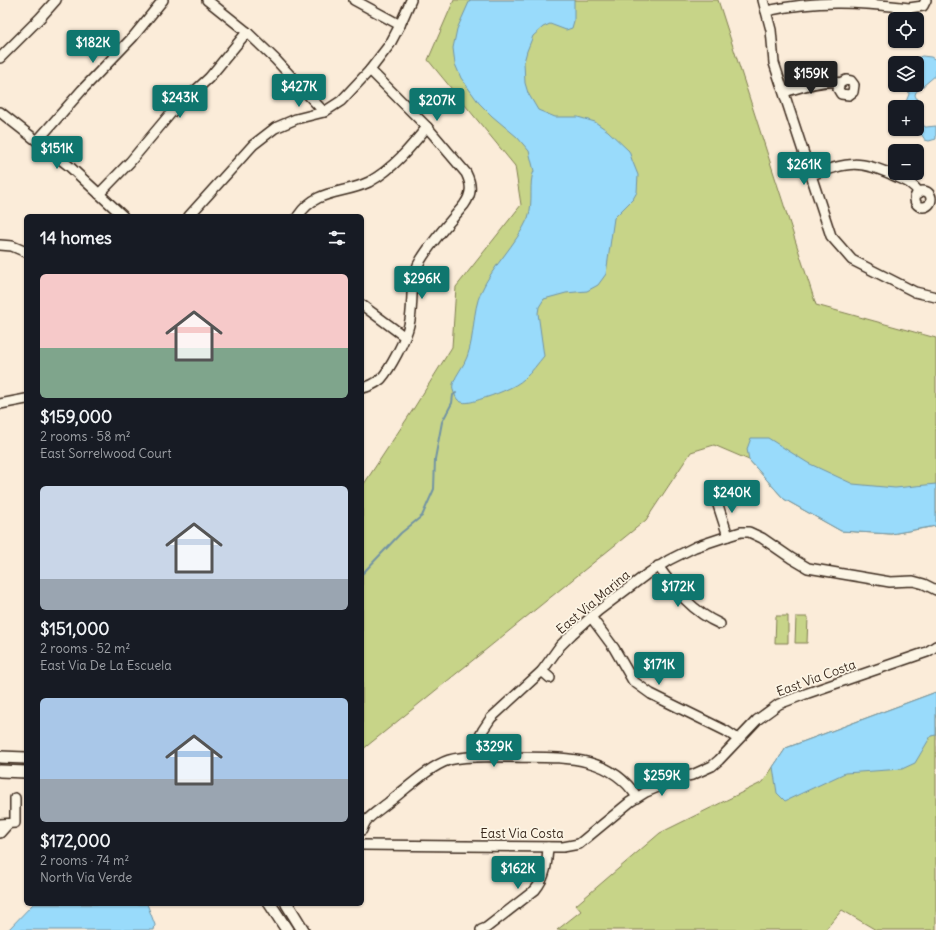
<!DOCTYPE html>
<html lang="en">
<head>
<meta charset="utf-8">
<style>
	body { margin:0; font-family:Delius,sans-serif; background:#20242c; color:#f1f3f6; height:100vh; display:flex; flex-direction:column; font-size:15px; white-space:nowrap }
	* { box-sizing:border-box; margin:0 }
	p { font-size:13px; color:#9ea1a6 }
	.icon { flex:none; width:22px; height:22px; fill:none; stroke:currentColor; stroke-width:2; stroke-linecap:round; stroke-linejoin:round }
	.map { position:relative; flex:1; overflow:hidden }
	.side { position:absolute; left:24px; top:214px; width:340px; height:692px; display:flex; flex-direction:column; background:#171b24; border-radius:6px; box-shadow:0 1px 3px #0004 }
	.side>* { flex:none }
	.buttons { position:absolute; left:888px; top:12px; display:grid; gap:8px }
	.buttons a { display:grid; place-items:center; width:36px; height:36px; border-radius:6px; background:#171b24; box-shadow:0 1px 3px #0004; font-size:20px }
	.price { position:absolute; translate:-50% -34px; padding:0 9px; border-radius:4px; background:#0f766e; color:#fff; font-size:13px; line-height:26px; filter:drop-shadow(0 1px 2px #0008) }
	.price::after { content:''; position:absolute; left:50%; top:24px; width:12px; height:9px; margin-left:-6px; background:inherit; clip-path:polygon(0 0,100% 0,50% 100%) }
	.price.current { background:#222; color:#fff }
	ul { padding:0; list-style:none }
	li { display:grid; align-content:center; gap:8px; height:212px; padding:0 16px }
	li span { display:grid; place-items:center; height:124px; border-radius:6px; color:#555 }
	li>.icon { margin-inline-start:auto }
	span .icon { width:72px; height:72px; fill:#fffc; stroke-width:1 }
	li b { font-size:17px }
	h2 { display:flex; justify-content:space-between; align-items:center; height:48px; padding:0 16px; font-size:17px }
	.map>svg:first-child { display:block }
	.green { fill:#c7d488; stroke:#817f53 }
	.water { fill:#99dbfb; stroke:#7394a3 }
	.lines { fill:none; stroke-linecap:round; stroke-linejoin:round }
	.stream { stroke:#7394a3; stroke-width:2 }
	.minor-casing { stroke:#3b2a1e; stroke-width:12 }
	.major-casing { stroke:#3b2a1e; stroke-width:14 }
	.minor { stroke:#fcf5e5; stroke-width:9 }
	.major { stroke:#fcf5e5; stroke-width:11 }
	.labels { text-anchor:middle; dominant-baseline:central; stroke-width:3.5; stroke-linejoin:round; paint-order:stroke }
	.street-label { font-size:13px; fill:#3b2a1e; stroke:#fcf5e5 }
</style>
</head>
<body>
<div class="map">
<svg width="936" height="930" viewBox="0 0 936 930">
	<rect width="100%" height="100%" fill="#fbecd9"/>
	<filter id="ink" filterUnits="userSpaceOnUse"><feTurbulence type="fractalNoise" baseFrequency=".025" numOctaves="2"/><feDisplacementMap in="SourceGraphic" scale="8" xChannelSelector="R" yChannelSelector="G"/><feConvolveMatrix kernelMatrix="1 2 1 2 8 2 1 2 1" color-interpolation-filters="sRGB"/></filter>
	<g filter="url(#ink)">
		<g class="green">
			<polygon points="454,0 718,0 816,305 936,338 936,526 891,534 841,531 784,499 749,460 714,445 691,452 646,520 362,750 362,487 414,408 452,347 456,287 521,205 515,166 428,60"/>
			<polygon points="776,616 788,616 788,643 775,643"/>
			<polygon points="796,617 808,617 807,643 795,643"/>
			<polygon points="936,692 936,930 876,930 842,910 825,930 557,930 581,911 576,905 660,833 763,782 786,748"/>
		</g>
		<g class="water">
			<path d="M 470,0 L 574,0 L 574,21 L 572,28 L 566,30 L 550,24 L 543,27 L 533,36 L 527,51 L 524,62 L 525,83 L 528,93 L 538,110 L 555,117 L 578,117 L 595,122 L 608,131 L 629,151 L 632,160 L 638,175 L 637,192 L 633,199 L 614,218 L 606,274 L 598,285 L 587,291 L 566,293 L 544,299 L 539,307 L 538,313 L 544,356 C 538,363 532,372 524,379 C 516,387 492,396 481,399 C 472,402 459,407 455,395 C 453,391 452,388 453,384 C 456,374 464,366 467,357 C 475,336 472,312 481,292 C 493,265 516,245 528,218 C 534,201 528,183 534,171 L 529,151 L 517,137 L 492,116 L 479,103 L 461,78 L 455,64 L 453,48 L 457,29 Z"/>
			<polygon points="922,56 931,57 936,60 936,75 916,92 915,95 918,102 921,122 925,127 926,127 936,126 936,139 929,141 925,140 922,135 912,133 908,129 917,129 917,107 904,107 909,94 908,85 917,85 917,63 908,63 916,58"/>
			<polygon points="751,438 768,438 808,463 853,484 895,488 936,484 936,526 891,534 841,531 784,499 749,460 747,449"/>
			<polygon points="936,692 936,735 931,736 915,763 902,769 845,773 785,801 777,793 773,767 786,748"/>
			<polygon points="33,904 147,904 155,925 154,930 8,930"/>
		</g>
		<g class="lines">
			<polyline class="stream" points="362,574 401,533 422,516 434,489 435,459 442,422 452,403 453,395 456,393"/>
			<defs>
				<g id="minor">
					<polyline points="207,0 247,32 275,59 324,112"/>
					<polyline points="354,0 400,25"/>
					<polyline points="763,0 771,30 774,63 831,236 852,260 915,292 936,297"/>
					<path d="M 766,11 C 817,0 857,2 909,8 L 923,6 L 926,0"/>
					<polyline points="0,58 40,18 56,0"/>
					<path d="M 784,92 C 798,88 826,78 840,83 L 846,80 L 851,81 L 854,85 L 853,92 L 849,95 L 841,94 L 838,89 L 840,83"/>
					<polyline points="0,112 69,166 123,216"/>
					<polyline points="38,140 82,90 133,37 163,0"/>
					<path d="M 811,175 C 850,162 859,159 897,177 C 906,181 914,184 919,193"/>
					<circle cx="923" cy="199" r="8"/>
					<polyline points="99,194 130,162 171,113 209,78 247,32"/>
					<polyline points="189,216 253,145 275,128 296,119 324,112 341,101 370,70 390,44 400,25 411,0"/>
					<path d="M 298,216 C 317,188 342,195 369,182 C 393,169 410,148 427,127"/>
					<polyline points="0,245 12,246 26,252"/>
					<polyline points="362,305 405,337"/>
					<path d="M 362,388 C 368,387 376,383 381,379 C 390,369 406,339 409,325 C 414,305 409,284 418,265 C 428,245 450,222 464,205 C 472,194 472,185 466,173 L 427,127 L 370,70"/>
					<polyline points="0,404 26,399"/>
					<polyline points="716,499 728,536"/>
					<path d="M 658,566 C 675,590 693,612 720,624"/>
					<polyline points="591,617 614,648 633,681 651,694 726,731 738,739"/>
					<polyline points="542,671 550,678"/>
					<polyline points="475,757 478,740 483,730 491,718 542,671 560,646 572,634 598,611 647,574 669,560 695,547 728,536 741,532 749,532 762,538 791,558 808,568 890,582 913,581 924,584 936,590"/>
					<polyline points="0,824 15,823 15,798"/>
					<path d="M 362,830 C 363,827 364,824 366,821 C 372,814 382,808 389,802 C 406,789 430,766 449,760 C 468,755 491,757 510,757 C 557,758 608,752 637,797"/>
					<polyline points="0,833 8,824"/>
					<polyline points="362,845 563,847 579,844 630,802 646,792 682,777 692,775 712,766 719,760 757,720 779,704 808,693 927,652 936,646"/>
					<path d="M 481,930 L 486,928 L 535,890 C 546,877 547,863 548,847"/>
				</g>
				<g id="major">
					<polyline points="0,757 26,758"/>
					<polyline points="0,771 26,772"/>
					<polyline points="270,904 287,930"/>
					<polyline points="287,904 303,930"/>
				</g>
			</defs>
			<use href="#minor" class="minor-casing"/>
			<use href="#major" class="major-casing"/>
			<use href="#minor" class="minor"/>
			<use href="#major" class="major"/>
		</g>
	</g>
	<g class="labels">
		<g class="street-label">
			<text transform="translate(593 602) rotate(-40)">East Via Marina</text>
			<text transform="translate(816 678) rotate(-20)">East Via Costa</text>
			<text x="522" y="833">East Via Costa</text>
		</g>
	</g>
</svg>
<div class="buttons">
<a><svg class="icon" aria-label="locate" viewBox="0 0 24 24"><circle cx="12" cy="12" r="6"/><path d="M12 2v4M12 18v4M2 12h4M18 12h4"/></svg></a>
<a><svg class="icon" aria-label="layers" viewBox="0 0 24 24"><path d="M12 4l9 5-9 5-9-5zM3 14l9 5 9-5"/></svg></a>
<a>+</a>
<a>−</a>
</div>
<b class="price" style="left:93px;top:64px">$182K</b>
<b class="price current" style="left:811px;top:95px">$159K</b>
<b class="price" style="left:299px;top:108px">$427K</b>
<b class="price" style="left:180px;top:119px">$243K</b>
<b class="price" style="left:437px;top:122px">$207K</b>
<b class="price" style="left:57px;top:170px">$151K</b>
<b class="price" style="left:804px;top:186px">$261K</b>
<b class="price" style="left:422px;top:300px">$296K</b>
<b class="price" style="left:732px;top:514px">$240K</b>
<b class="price" style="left:678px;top:608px">$172K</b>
<b class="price" style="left:659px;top:686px">$171K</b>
<b class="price" style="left:494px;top:768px">$329K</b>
<b class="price" style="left:662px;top:797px">$259K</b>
<b class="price" style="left:518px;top:890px">$162K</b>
<section class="side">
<h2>14 homes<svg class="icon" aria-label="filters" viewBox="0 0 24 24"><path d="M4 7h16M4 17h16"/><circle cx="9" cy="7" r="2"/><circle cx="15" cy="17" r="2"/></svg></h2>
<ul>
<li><span style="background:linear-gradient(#f6c9c9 60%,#7fa58c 0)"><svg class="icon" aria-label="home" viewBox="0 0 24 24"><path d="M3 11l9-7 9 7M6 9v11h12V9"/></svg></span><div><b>$159,000</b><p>2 rooms · 58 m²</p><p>East Sorrelwood Court</p></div></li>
<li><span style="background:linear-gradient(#c9d6e8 75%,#9aa5b1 0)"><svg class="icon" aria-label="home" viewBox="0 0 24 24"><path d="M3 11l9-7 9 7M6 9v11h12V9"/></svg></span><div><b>$151,000</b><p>2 rooms · 52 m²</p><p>East Via De La Escuela</p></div></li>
<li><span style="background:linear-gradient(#a9c7e8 65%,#9aa5b1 0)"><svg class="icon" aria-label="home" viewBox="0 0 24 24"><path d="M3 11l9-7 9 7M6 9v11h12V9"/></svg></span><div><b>$172,000</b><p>2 rooms · 74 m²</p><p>North Via Verde</p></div></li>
</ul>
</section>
</div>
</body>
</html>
